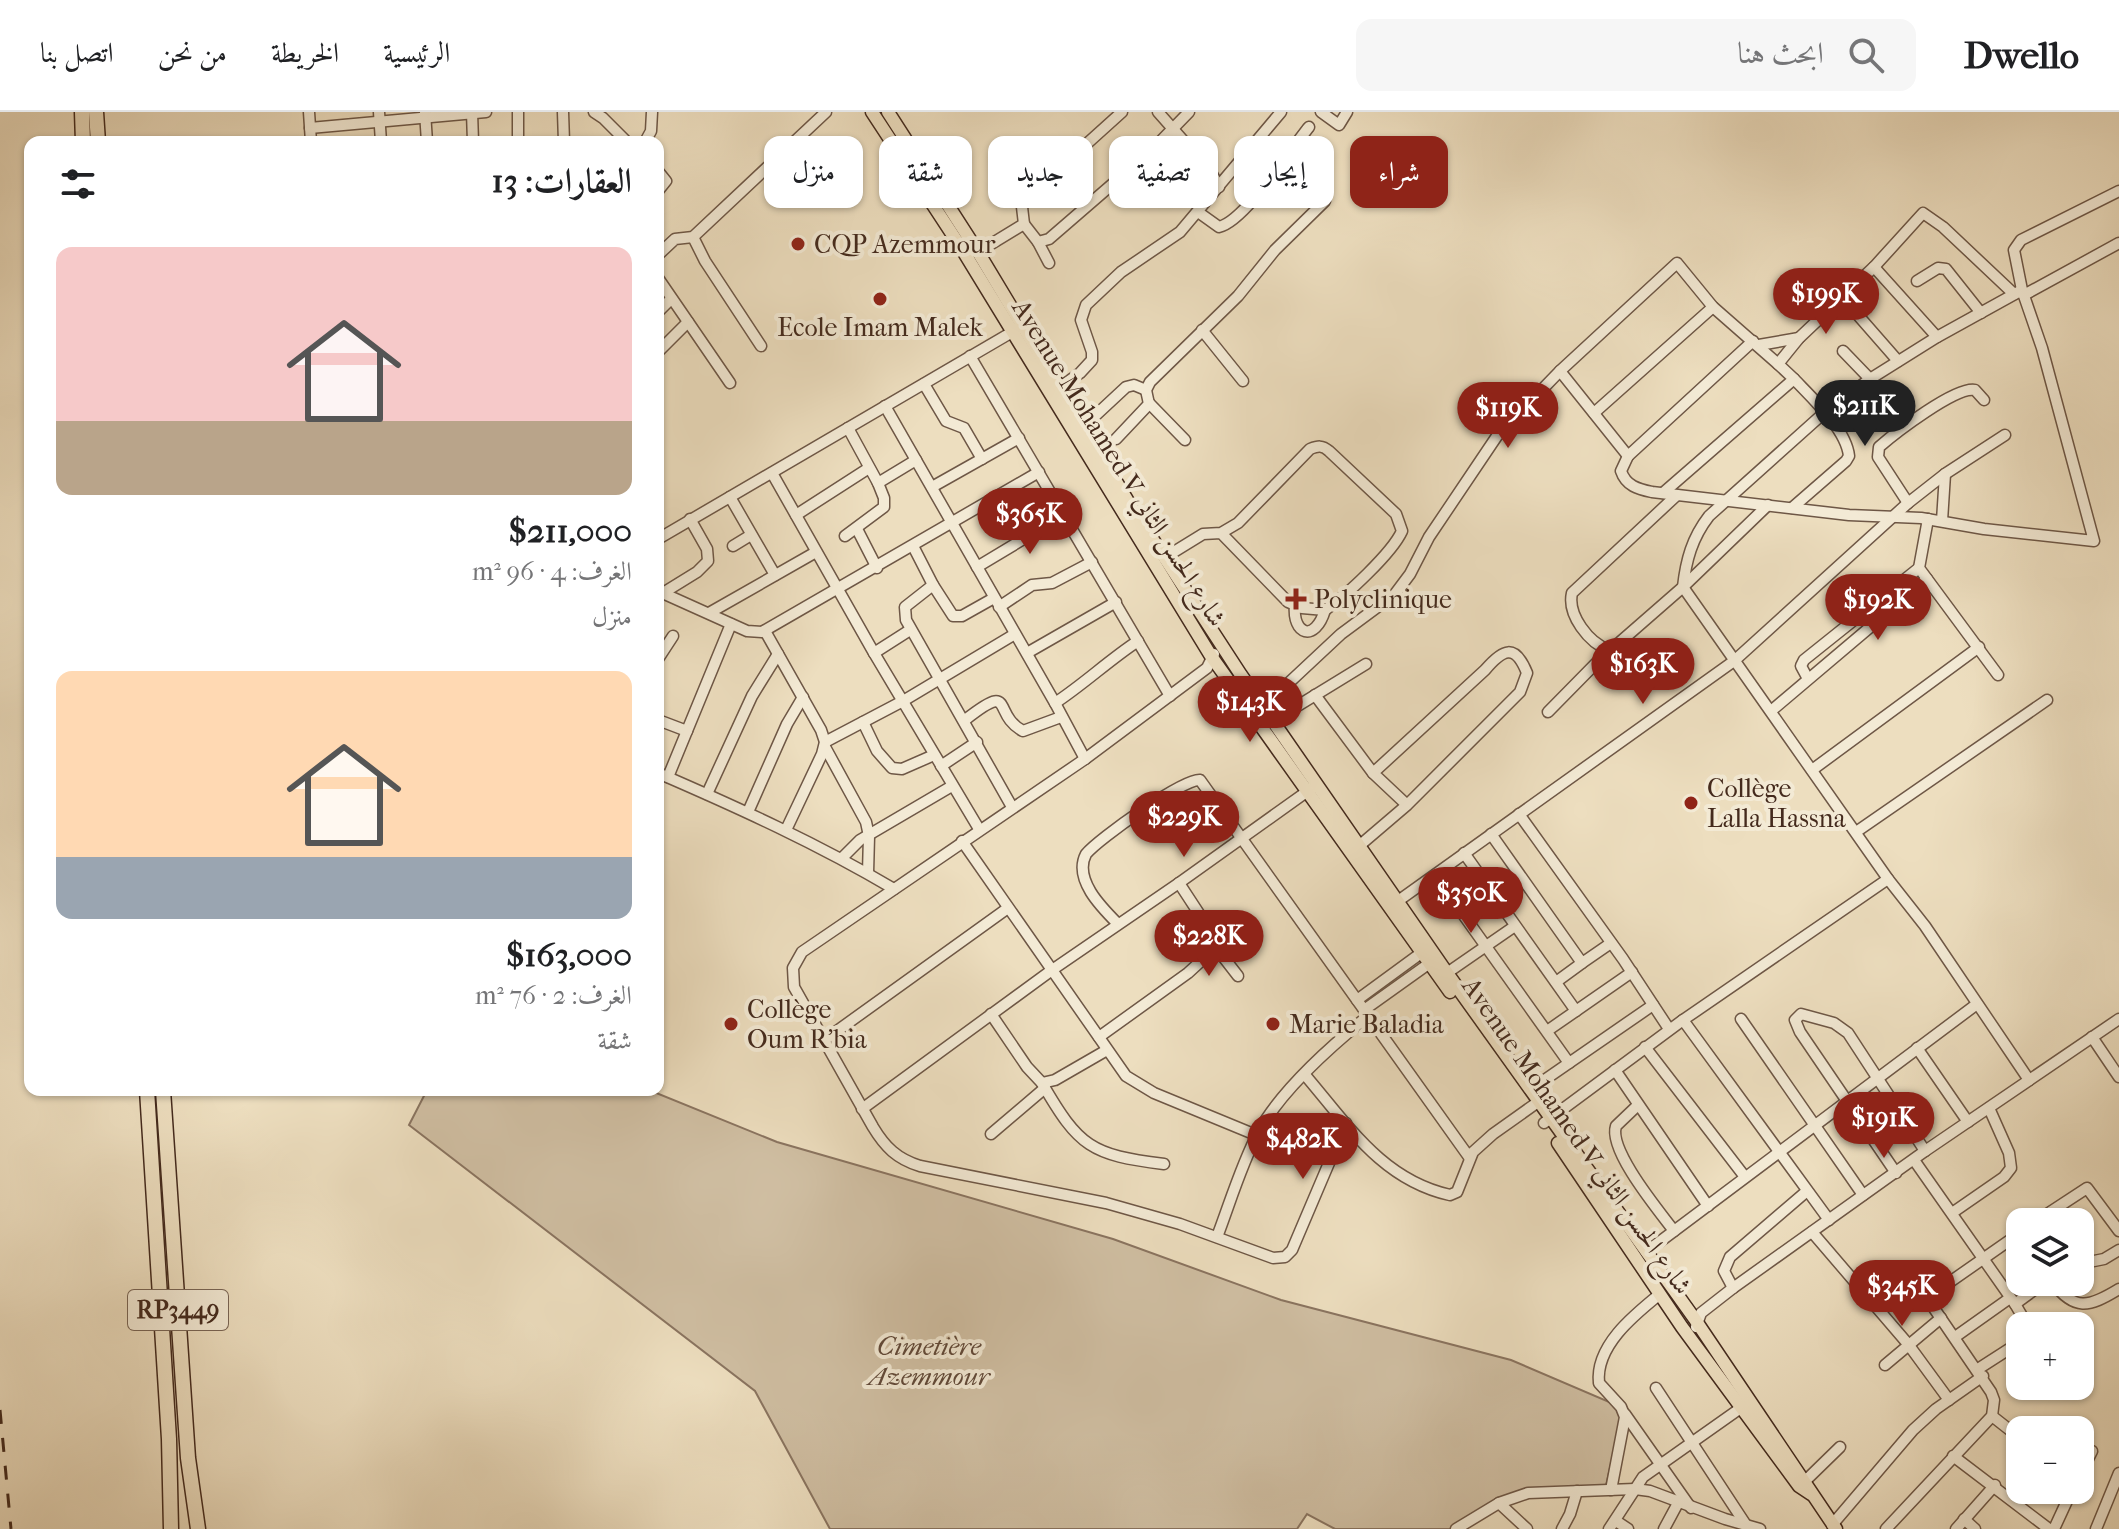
<!DOCTYPE html>
<html lang="ar">
<head>
<meta charset="utf-8">
<style>
	body { margin:0; font-family:"IM FELL French Canon",Amiri,serif; background:#f6f6f6; color:#202124; direction:rtl; height:100vh; display:flex; flex-direction:column; font-size:30px; white-space:nowrap }
	* { box-sizing:border-box; margin:0 }
	p { font-size:26px; color:#757577 }
	.icon { flex:none; width:44px; height:44px; fill:none; stroke:currentColor; stroke-width:2; stroke-linecap:round; stroke-linejoin:round }
	.map { position:relative; flex:1; overflow:hidden; direction:ltr }
	.panel { position:absolute; left:24px; top:24px; width:640px; height:960px; display:flex; flex-direction:column; background:#fff; border-radius:16px; box-shadow:0 2px 6px #0004; direction:rtl }
	.panel>* { flex:none }
	.guide { position:absolute; left:688px; top:24px; width:760px; height:72px; direction:rtl; display:flex; gap:16px }
	.controls { position:absolute; left:2006px; top:1096px; display:grid; gap:16px }
	.controls a { display:grid; place-items:center; width:88px; height:88px; border-radius:16px; background:#fff; box-shadow:0 2px 6px #0004; font-size:40px }
	.price { position:absolute; translate:-50% -68px; padding:0 18px; border-radius:28px; background:#8f2418; color:#fff; font-size:26px; line-height:52px; filter:drop-shadow(0 2px 4px #0008) }
	.price::after { content:''; position:absolute; left:50%; top:48px; width:24px; height:18px; margin-left:-12px; background:inherit; clip-path:polygon(0 0,100% 0,50% 100%) }
	.price.selected { background:#222; color:#fff }
	ul { padding:0; list-style:none }
	li { display:grid; align-content:center; gap:16px; height:424px; padding:0 32px }
	li span { display:grid; place-items:center; height:248px; border-radius:16px; color:#555 }
	li>.icon { margin-inline-start:auto }
	span .icon { width:144px; height:144px; fill:#fffc; stroke-width:1 }
	li b { font-size:34px }
	h2 { display:flex; justify-content:space-between; align-items:center; height:96px; padding:0 32px; font-size:34px }
	.pill { padding:0 28px; border-radius:16px; background:#fff; box-shadow:0 2px 6px #0004; font-size:28px; line-height:72px }
	.pill.selected { background:#8f2418; color:#fff }
	header { display:flex; align-items:center; gap:48px; box-sizing:border-box; height:112px; padding:0 40px; background:#fff; border-bottom:2px solid #e0e0e0 }
	header strong { font-size:38px }
	nav { display:flex; gap:44px; margin-inline-start:auto; font-size:28px }
	.search { width:560px; height:72px; background:#f6f6f6; display:flex; align-items:center; gap:20px; box-sizing:border-box; padding:0 28px; border-radius:16px; color:#757577; font-size:30px }
	.map>svg:first-child { display:block }
	.green { fill:#d0bfa3; stroke:#8a7460; stroke-width:2 }
	.lines { fill:none; stroke-linecap:round; stroke-linejoin:round }
	.minor-casing { stroke:#6e5746; stroke-width:13 }
	.major-casing { stroke:#442a1d; stroke-width:15 }
	.highway-casing { stroke:#442a1d; stroke-width:17 }
	.minor { stroke:#f3ead5; stroke-width:10 }
	.major { stroke:#eddebf; stroke-width:12 }
	.highway { stroke:#eddebf; stroke-width:14 }
	.rail { stroke:#442a1d; stroke-width:3; stroke-dasharray:14 14; stroke-linecap:butt }
	.poi-dot { fill:#8f2418; stroke:#f3ead5; stroke-width:3 }
	.labels { text-anchor:middle; dominant-baseline:central; stroke-width:8; stroke-linejoin:round; paint-order:stroke }
	.shield { fill:#f3ead5; stroke:#786454; stroke-width:2 }
	.shield-label { font-size:24px; font-weight:bold; fill:#442a1d }
	.poi-label { font-size:26px; fill:#442a1d; stroke:#f3ead5; text-anchor:start }
	.street-label { font-size:26px; fill:#442a1d; stroke:#f3ead5 }
	.park-label { font-size:26px; font-style:italic; fill:#604838; stroke:#f3ead5 }
</style>
</head>
<body>
<header>
<strong>Dwello</strong>
<div class="search"><svg class="icon" aria-label="search" viewBox="0 0 24 24"><circle cx="10" cy="10" r="6"/><path d="M15 15l6 6"/></svg>ابحث هنا</div>
<nav><a>الرئيسية</a><a>الخريطة</a><a>من نحن</a><a>اتصل بنا</a></nav>
</header>
<div class="map">
<svg width="2119" height="1417" viewBox="0 0 2119 1417">
	<rect width="100%" height="100%" fill="#eddebf"/>
	<filter id="stains"><feTurbulence type="fractalNoise" baseFrequency=".0025" numOctaves="4"/><feColorMatrix values="0 0 0 0 .2 0 0 0 0 .09 0 0 0 0 .02 0 0 0 .5 -.17"/></filter>
	<radialGradient id="worn" r=".72"><stop offset=".6" stop-color="#630" stop-opacity="0"/><stop offset="1" stop-color="#630" stop-opacity=".3"/></radialGradient>
	<polygon class="green" points="427,978 649,978 777,1030 1113,1127 1281,1188 1511,1248 1614,1292 1622,1303 1605,1378 1534,1378 1453,1417 1335,1417 1307,1402 1297,1417 830,1417 755,1279 409,1013"/>
	<g class="lines">
		<defs>
			<g id="minor">
				<polyline points="309,0 311,30"/>
				<polyline points="379,0 381,30"/>
				<polyline points="425,0 427,30"/>
				<polyline points="472,0 473,30"/>
				<polyline points="518,0 518,30"/>
				<polyline points="563,0 564,30"/>
				<polyline points="594,0 603,6 627,30"/>
				<polyline points="1158,0 1211,60 1219,75"/>
				<polyline points="1321,0 1339,13 1347,0"/>
				<polyline points="310,16 486,0"/>
				<polyline points="645,30 651,19 652,0"/>
				<polyline points="658,59 666,69 658,79"/>
				<path d="M 1198,100 L 1219,115 C 1245,109 1290,38 1309,15"/>
				<polyline points="1024,112 1022,95 1030,83 1122,0"/>
				<polyline points="693,125 705,149 761,234"/>
				<polyline points="1038,130 1049,151"/>
				<polyline points="978,140 1024,112 1038,130 1049,127 1153,37 1189,0"/>
				<polyline points="658,143 675,127 693,125 826,0"/>
				<polyline points="1874,155 1937,225"/>
				<polyline points="658,166 730,271"/>
				<polyline points="1917,169 1938,156 1946,157 1981,201"/>
				<path d="M 2022,178 L 1937,225 L 1870,267 L 1825,300 L 1709,404 C 1692,426 1686,448 1683,475 L 1888,767 L 1925,814 L 2029,968"/>
				<polyline points="2024,183 2119,131"/>
				<polyline points="1842,185 1898,249"/>
				<polyline points="658,200 671,187"/>
				<polyline points="1202,218 1243,269"/>
				<polyline points="1759,233 1799,226"/>
				<polyline points="1843,239 1870,267"/>
				<polyline points="658,240 688,210"/>
				<polyline points="970,244 1170,584"/>
				<polyline points="1560,259 1628,344 1753,229"/>
				<polyline points="924,272 946,309 964,316 982,347"/>
				<polyline points="1059,276 1080,261 1092,248 1092,240 1081,208 1086,193 1121,160 1180,120 1281,0"/>
				<polyline points="1149,291 1185,328"/>
				<polyline points="885,294 1055,591 1085,647"/>
				<polyline points="1594,301 1713,195"/>
				<polyline points="1083,315 1126,275 1134,273 1146,278"/>
				<polyline points="848,316 878,371"/>
				<polyline points="1116,327 1149,292 1146,278 1150,270 1238,184 1275,138 1325,89"/>
				<path d="M 1628,344 L 1621,359 C 1626,374 1638,377 1652,380 L 1849,403 L 1921,406 L 1984,417 L 2094,429 L 2042,236 L 2022,178 L 2014,138 L 2021,128 L 2119,79"/>
				<polyline points="772,361 874,541 979,717"/>
				<polyline points="932,375 1019,326"/>
				<polyline points="1663,381 1794,267 1778,252 1799,226 1874,155 1923,101 1943,115 2014,182"/>
				<path d="M 1677,383 L 1572,481 C 1567,503 1589,531 1609,538 L 1620,530 L 1683,475 L 1768,393"/>
				<polyline points="730,385 775,463"/>
				<path d="M 1908,391 L 1878,345 L 1879,335 C 1895,321 1956,274 1975,278 L 1984,288"/>
				<path d="M 1792,396 L 1846,349 L 1849,344 C 1846,317 1812,286 1794,267"/>
				<polyline points="796,403 869,356"/>
				<polyline points="1928,407 1919,456 1998,563"/>
				<polyline points="1942,409 1945,362"/>
				<polyline points="857,417 877,456"/>
				<polyline points="845,424 884,395 884,386 878,371 916,348"/>
				<polyline points="658,427 1019,216"/>
				<polyline points="733,434 751,423"/>
				<polyline points="913,434 933,473 953,504 962,504 994,486"/>
				<path d="M 1164,446 L 1203,422 L 1221,421 L 1288,490 L 1302,496 L 1325,498 C 1346,484 1392,441 1402,419 L 1396,402 L 1329,339 C 1322,333 1318,334 1310,337 L 1238,411 L 1221,421"/>
				<polyline points="977,455 1065,402"/>
				<polyline points="933,473 905,495 906,508 1012,695"/>
				<polyline points="658,479 747,519 762,520 1039,360"/>
				<polyline points="663,481 697,460 708,449 707,437 690,407"/>
				<path d="M 1295,493 C 1292,523 1315,531 1325,498"/>
				<polyline points="999,495 1032,473 1052,471 1092,450"/>
				<polyline points="709,501 816,440"/>
				<polyline points="765,519 821,618 825,630 822,642 786,718"/>
				<polyline points="874,541 910,518"/>
				<polyline points="1027,541 1116,490"/>
				<path d="M 1214,542 L 1207,556 L 1085,647 L 802,840 L 793,856 L 794,875 L 873,1015 C 885,1035 897,1047 920,1054 L 1106,1091 L 1180,1112 L 1273,1146 L 1285,1145 L 1292,1138 L 1346,1011"/>
				<polyline points="658,547 673,524"/>
				<polyline points="1808,567 1801,554 1804,548 1919,456"/>
				<polyline points="1315,583 1373,661"/>
				<path d="M 1055,591 C 1084,572 1109,548 1138,529"/>
				<polyline points="1264,594 1341,522 1395,482 1410,462 1429,425 1497,324 1560,259 1677,151 1713,195 1778,252"/>
				<polyline points="1771,599 1927,467"/>
				<polyline points="1548,600 1609,538"/>
				<polyline points="658,608 687,619"/>
				<path d="M 965,608 C 1016,568 991,602 1023,619 L 1061,605"/>
				<polyline points="1273,609 1366,552"/>
				<polyline points="863,610 877,639 892,656 902,657 934,643"/>
				<polyline points="825,630 903,589 1015,522"/>
				<polyline points="825,635 866,710 869,724 868,761"/>
				<polyline points="941,654 977,630"/>
				<polyline points="1812,658 1979,535"/>
				<path d="M 658,661 C 739,696 818,732 894,777"/>
				<polyline points="668,665 731,512"/>
				<polyline points="707,682 752,584 778,542"/>
				<polyline points="748,700 787,612 803,585"/>
				<polyline points="1519,702 1623,847 1669,917"/>
				<polyline points="1856,720 2047,588"/>
				<polyline points="1491,722 1582,851 1611,831"/>
				<polyline points="962,729 1126,964 1154,981 1256,1023"/>
				<path d="M 1359,734 L 1407,693 L 1520,580 L 1527,561 C 1515,531 1503,537 1485,558 L 1373,661 L 1407,693"/>
				<polyline points="1464,741 1576,899"/>
				<polyline points="842,746 860,728 952,674"/>
				<polyline points="1435,763 1569,951 1653,893"/>
				<polyline points="1398,789 1734,549 1908,391 1945,362 2005,323"/>
				<path d="M 1118,812 C 1101,795 1073,767 1086,742 C 1098,727 1184,666 1200,668 L 1469,1045"/>
				<polyline points="1214,833 1238,864"/>
				<polyline points="1447,861 1515,814"/>
				<polyline points="1556,870 1582,851"/>
				<polyline points="1357,888 1428,836"/>
				<polyline points="1364,898 1434,848"/>
				<polyline points="991,902 1027,955 1042,971 1055,968 1107,938"/>
				<polyline points="1741,907 1863,1083"/>
				<polyline points="1683,908 1829,1108"/>
				<polyline points="1547,919 1632,860"/>
				<polyline points="1099,925 1188,861 1213,838 1213,823 1179,771"/>
				<polyline points="2092,925 2119,965"/>
				<polyline points="823,929 1008,796"/>
				<polyline points="1645,935 1745,1065"/>
				<polyline points="1917,936 1968,1010"/>
				<polyline points="1615,958 1708,1094"/>
				<path d="M 1305,963 C 1347,1012 1382,1068 1450,1083 L 1457,1080 L 1473,1040 L 1493,1022 L 1538,990"/>
				<path d="M 1042,971 C 1079,1035 1091,1043 1164,1052"/>
				<polyline points="1530,978 1569,951"/>
				<path d="M 1638,993 L 1616,1014 C 1608,1038 1659,1099 1674,1119"/>
				<polyline points="862,997 1052,858 1179,771 1312,676"/>
				<polyline points="1544,1011 1683,908 1888,767"/>
				<polyline points="991,1022 1045,976"/>
				<polyline points="1914,1048 2015,1192 2028,1214"/>
				<polyline points="1896,1061 1800,920 1795,908 1801,902 1834,911 1848,921 1925,1039"/>
				<polyline points="2051,1100 2058,1110"/>
				<polyline points="1952,1101 2004,1065 2011,1056 2009,1041 1989,996"/>
				<polyline points="2035,1110 2087,1076 2119,1119"/>
				<polyline points="1812,1120 1908,1232 1949,1288"/>
				<path d="M 1217,1125 C 1230,1091 1241,1053 1258,1021 C 1280,979 1331,934 1368,904"/>
				<polyline points="1646,1140 1977,892"/>
				<polyline points="2080,1140 2089,1150 2104,1147 2119,1138"/>
				<path d="M 2052,1170 C 2075,1199 2088,1196 2119,1177"/>
				<polyline points="1733,1176 1724,1159 1730,1145 1807,1079"/>
				<polyline points="2015,1192 2045,1170"/>
				<polyline points="1696,1215 1701,1201 1733,1176 1925,1039 2119,907"/>
				<polyline points="1955,1225 2010,1186"/>
				<polyline points="1885,1253 1941,1206"/>
				<polyline points="1978,1257 2020,1230"/>
				<polyline points="1656,1276 1746,1413"/>
				<polyline points="1625,1302 1691,1396"/>
				<polyline points="1992,1304 2020,1326"/>
				<polyline points="1953,1344 2049,1417"/>
				<polyline points="2080,1363 2092,1339"/>
				<polyline points="1801,1373 1840,1335"/>
				<path d="M 1611,1378 L 1625,1305 L 1621,1295 L 1599,1271 C 1595,1234 1634,1203 1660,1182"/>
				<polyline points="1499,1391 1527,1417"/>
				<polyline points="1964,1407 1975,1417"/>
				<polyline points="1616,1409 1628,1417"/>
				<polyline points="1832,1413 1913,1318 1936,1297 1983,1264"/>
				<polyline points="1456,1417 1499,1391 1528,1381 1635,1377 1650,1379 1725,1407 1760,1417"/>
				<polyline points="1562,1417 1570,1402 1577,1379"/>
				<polyline points="1609,1417 1643,1365 1745,1293"/>
				<polyline points="1664,1417 1678,1391"/>
				<polyline points="1886,1417 1992,1304 1994,1288 1991,1280 1927,1186 2020,1121"/>
				<polyline points="1956,1417 1995,1373"/>
				<polyline points="2054,1417 2072,1378"/>
				<polyline points="2096,1417 2119,1361"/>
			</g>
			<g id="major">
				<polyline points="872,0 962,137 1211,544 1450,880"/>
				<polyline points="888,0 978,140 1129,391 1241,563 1447,861 1694,1206 1836,1417"/>
				<polyline points="1558,1031 1682,1215 1799,1374 1811,1382"/>
			</g>
			<g id="highway">
				<polyline points="82,0 83,30"/>
				<polyline points="96,0 98,30"/>
				<polyline points="147,978 169,1327 171,1417"/>
				<polyline points="163,978 188,1346 198,1417"/>
			</g>
		</defs>
		<use href="#minor" class="minor-casing"/>
		<use href="#major" class="major-casing"/>
		<use href="#highway" class="highway-casing"/>
		<use href="#minor" class="minor"/>
		<use href="#major" class="major"/>
		<use href="#highway" class="highway"/>
		<polyline class="rail" points="0,1298 11,1417"/>
	</g>
	<g class="poi-dot">
		<circle cx="798" cy="132" r="8"/>
		<circle cx="880" cy="187" r="8"/>
		<path d="M1292 475h8v8h8v8h-8v8h-8v-8h-8v-8h8z"/>
		<circle cx="1691" cy="691" r="8"/>
		<circle cx="731" cy="912" r="8"/>
		<circle cx="1273" cy="912" r="8"/>
	</g>
	<g class="labels">
		<rect class="shield" x="128" y="1178" width="100" height="40" rx="6"/>
		<g class="shield-label">
			<text x="178" y="1198">RP3449</text>
		</g>
		<g class="poi-label">
			<text x="814" y="132">CQP Azemmour</text>
			<text x="880" y="215" text-anchor="middle">Ecole Imam Malek</text>
			<text x="1314" y="487">Polyclinique</text>
			<text x="1707" y="676">Collège<tspan x="1707" dy="30">Lalla Hassna</tspan></text>
			<text x="747" y="897">Collège<tspan x="747" dy="30">Oum R'bia</tspan></text>
			<text x="1289" y="912">Marie Baladia</text>
		</g>
		<g class="street-label">
			<text transform="translate(1119 351) rotate(58)">Avenue Mohamed V شارع الحسن الثاني</text>
			<text transform="translate(1577 1024) rotate(55)">Avenue Mohamed V شارع الحسن الثاني</text>
		</g>
		<g class="park-label">
			<text x="929" y="1234">Cimetière<tspan x="929" dy="30">Azemmour</tspan></text>
		</g>
	</g>
	<rect width="100%" height="100%" filter="url(#stains)"/>
	<rect width="100%" height="100%" fill="url(#worn)"/>
</svg>
<div class="controls">
<a><svg class="icon" aria-label="layers" viewBox="0 0 24 24"><path d="M12 4l9 5-9 5-9-5zM3 14l9 5 9-5"/></svg></a>
<a>+</a>
<a>−</a>
</div>
<b class="price" style="left:1826px;top:224px">$199K</b>
<b class="price selected" style="left:1865px;top:336px">$211K</b>
<b class="price" style="left:1508px;top:338px">$119K</b>
<b class="price" style="left:1030px;top:444px">$365K</b>
<b class="price" style="left:1878px;top:530px">$192K</b>
<b class="price" style="left:1643px;top:594px">$163K</b>
<b class="price" style="left:1250px;top:632px">$143K</b>
<b class="price" style="left:1184px;top:747px">$229K</b>
<b class="price" style="left:1471px;top:823px">$350K</b>
<b class="price" style="left:1209px;top:866px">$228K</b>
<b class="price" style="left:1884px;top:1048px">$191K</b>
<b class="price" style="left:1303px;top:1069px">$482K</b>
<b class="price" style="left:1902px;top:1216px">$345K</b>
<div class="guide">
<a class="pill selected">شراء</a>
<a class="pill">إيجار</a>
<a class="pill">تصفية</a>
<a class="pill">جديد</a>
<a class="pill">شقة</a>
<a class="pill">منزل</a>
</div>
<section class="panel">
<h2>العقارات: 13<svg class="icon" aria-label="filters" viewBox="0 0 24 24"><path d="M4 7h16M4 17h16"/><circle cx="9" cy="7" r="2"/><circle cx="15" cy="17" r="2"/></svg></h2>
<ul>
<li><span style="background:linear-gradient(#f6c9c9 70%,#b9a48a 0)"><svg class="icon" aria-label="home" viewBox="0 0 24 24"><path d="M3 11l9-7 9 7M6 9v11h12V9"/></svg></span><div><b>$211,000</b><p>الغرف: 4 · 96 m²</p><p>منزل</p></div></li>
<li><span style="background:linear-gradient(#ffd9b3 75%,#9aa5b1 0)"><svg class="icon" aria-label="home" viewBox="0 0 24 24"><path d="M3 11l9-7 9 7M6 9v11h12V9"/></svg></span><div><b>$163,000</b><p>الغرف: 2 · 76 m²</p><p>شقة</p></div></li>
</ul>
</section>
</div>
</body>
</html>
